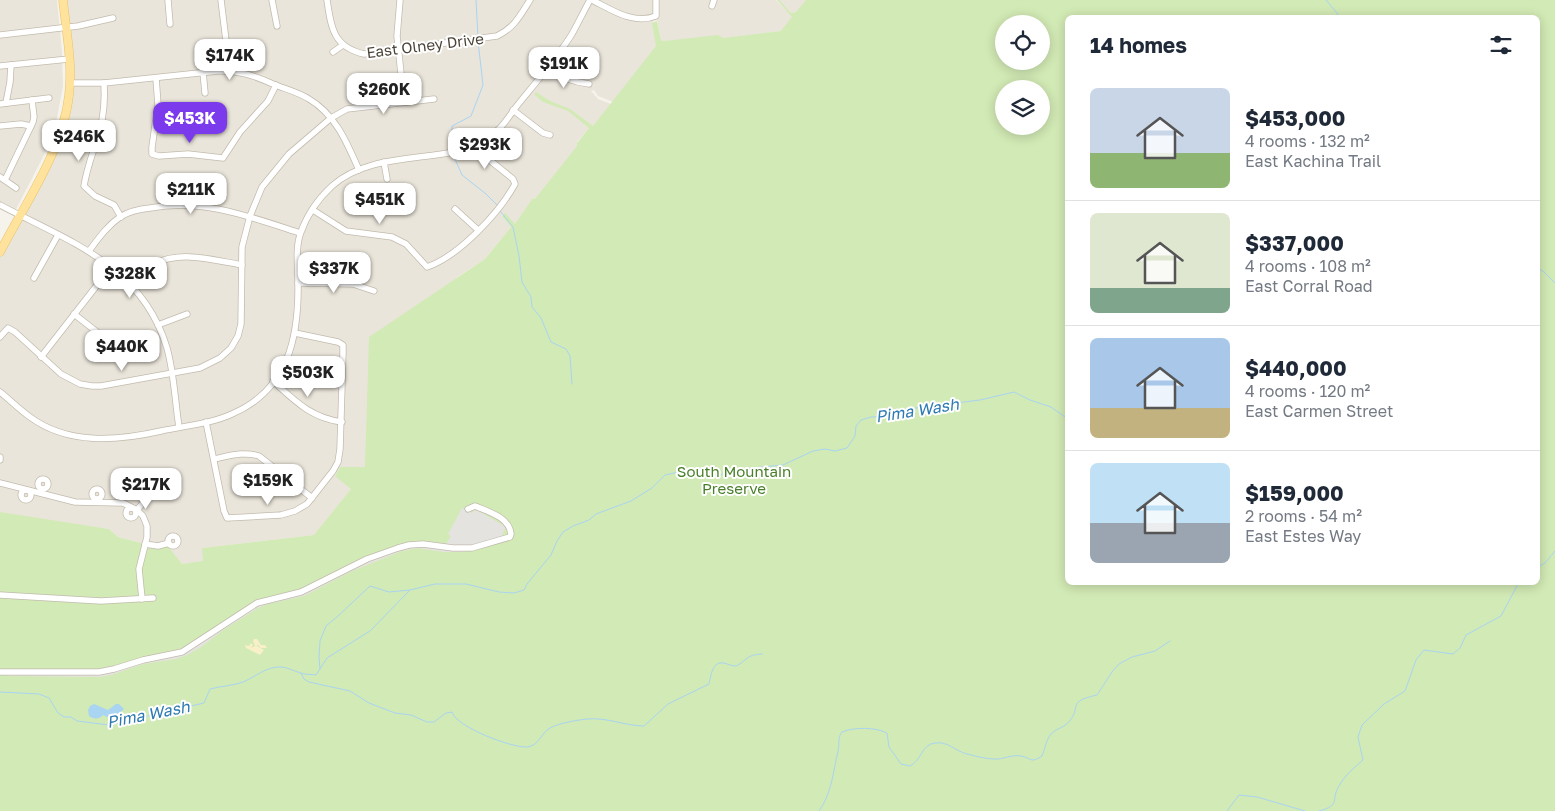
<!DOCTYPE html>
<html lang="en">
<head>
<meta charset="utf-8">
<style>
	body { margin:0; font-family:"Golos Text",sans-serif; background:#f2f2f3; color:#1f2937; height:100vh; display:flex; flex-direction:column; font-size:19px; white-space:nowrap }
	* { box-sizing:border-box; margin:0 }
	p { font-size:16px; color:#747a83 }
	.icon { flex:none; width:28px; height:28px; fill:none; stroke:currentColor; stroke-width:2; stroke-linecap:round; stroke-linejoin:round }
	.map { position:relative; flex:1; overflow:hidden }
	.panel { position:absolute; left:1065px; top:15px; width:475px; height:570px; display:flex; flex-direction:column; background:#fff; border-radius:8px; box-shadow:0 2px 12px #0003 }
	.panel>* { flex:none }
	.fabs { position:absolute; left:995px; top:15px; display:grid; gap:10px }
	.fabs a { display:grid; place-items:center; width:55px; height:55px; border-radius:50%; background:#fff; box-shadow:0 2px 12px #0003; font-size:25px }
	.price { position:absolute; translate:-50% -42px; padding:0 11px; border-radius:10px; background:#fff; color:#222; font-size:16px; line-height:32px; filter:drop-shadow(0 1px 2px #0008) }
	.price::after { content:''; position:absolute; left:50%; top:30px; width:15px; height:11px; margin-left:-8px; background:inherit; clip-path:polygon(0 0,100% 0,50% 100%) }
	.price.selected { background:#7c3aed; color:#fff }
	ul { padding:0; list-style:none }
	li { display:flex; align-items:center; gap:15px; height:125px; padding:0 25px }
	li+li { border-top:1px solid #e0e1e3 }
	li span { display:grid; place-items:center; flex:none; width:140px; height:100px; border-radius:8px; color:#555 }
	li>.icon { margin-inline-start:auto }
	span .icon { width:60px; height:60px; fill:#fffc; stroke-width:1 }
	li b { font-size:21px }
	h2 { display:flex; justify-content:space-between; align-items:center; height:60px; padding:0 25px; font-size:21px }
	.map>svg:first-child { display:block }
	.residential { fill:#eae5da }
	.green { fill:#d2eab5; fill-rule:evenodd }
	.sand { fill:#f9efc9 }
	.parking { fill:#e5e3e0 }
	.water { fill:#a9d4f2 }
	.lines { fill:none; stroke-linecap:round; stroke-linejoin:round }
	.stream { stroke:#a9d4f2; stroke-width:1 }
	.minor-casing { stroke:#c2bbae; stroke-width:7 }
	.major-casing { stroke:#e6c16a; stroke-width:9 }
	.minor { stroke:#fff; stroke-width:5.5 }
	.major { stroke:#ffe39c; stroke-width:8 }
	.labels { text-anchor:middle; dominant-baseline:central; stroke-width:4; stroke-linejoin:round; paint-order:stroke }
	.street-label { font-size:15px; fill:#4b4439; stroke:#fff }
	.park-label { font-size:15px; fill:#4a7f2a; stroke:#fff }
	.water-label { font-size:16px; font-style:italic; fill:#2e7ab2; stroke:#fff }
</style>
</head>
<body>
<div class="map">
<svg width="1555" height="811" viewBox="0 0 1555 811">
	<rect width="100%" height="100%" fill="#f6f3ec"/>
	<g class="residential">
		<polygon points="0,0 57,0 62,52 63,86 55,128 43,157 13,215 0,208"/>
		<polygon points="63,0 776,0 793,17 782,31 724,38 664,41 661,40 657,20 653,21 657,46 613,102 598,96 594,90 591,91 598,99 611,104 593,127 589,128 577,142 578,147 536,200 534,198 516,225 504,214 502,216 511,227 485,259 456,278 457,280 370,337 366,467 340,467 335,475 352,488 315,535 203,548 204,562 182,564 166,545 145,544 118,537 109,529 11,516 0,512 0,252 51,157 69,96"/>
		<polygon points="778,0 807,0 798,12 791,13"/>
	</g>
	<path class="green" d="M 777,0 L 779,0 L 791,13 L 796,12 L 806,0 L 1555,0 L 1555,811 L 0,811 L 0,512 L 109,529 L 118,537 L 145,544 L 167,545 L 182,564 L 203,561 L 202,548 L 314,535 L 351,489 L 335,476 L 340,467 L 365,467 L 369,337 L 485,259 L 511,227 L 502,216 L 505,213 L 515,224 L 533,198 L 535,199 L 577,146 L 577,143 L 589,128 L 568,111 L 543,102 L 534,94 L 536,92 L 550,101 L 570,109 L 593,126 L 656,46 L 652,23 L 657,21 L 661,40 L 664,41 L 718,35 L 723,38 L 781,31 L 792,17 ZM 1068,18 L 1538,18 L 1538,582 L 1068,582 ZM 1004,24 L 1041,24 L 1041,61 L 1004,61 ZM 1004,89 L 1041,89 L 1041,126 L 1004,126 Z"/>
	<polygon class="sand" points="254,639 257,639 261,645 265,645 267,648 261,648 257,644 257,646 264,650 260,655 246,648 245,645 249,646 251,643 253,645 251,648 255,646 253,641"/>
	<polygon class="parking" points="462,508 472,513 475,509 506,527 498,543 462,552 444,552 417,548 402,551 352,571 304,596 268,604 258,608 223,630 201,647 187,655 176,659 143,664 111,675 100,677 7,676 4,672 83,673 176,654 251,606 291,595 350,567 409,545 444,547 451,536 448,534"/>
	<path class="water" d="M 94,704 L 108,710 L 116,704 L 119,704 L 124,709 L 115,717 L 107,717 L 103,715 C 99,720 93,719 89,716 L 88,710 L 90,706 Z"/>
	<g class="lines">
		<g class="stream">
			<polyline points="476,0 478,37"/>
			<polyline points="1326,0 1341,18"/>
			<polyline points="452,147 452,126 471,116 483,85 478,41"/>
			<polyline points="455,159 462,175 486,194 497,205"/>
			<polyline points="500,211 513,227 519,256 522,282 531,297 532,307 541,318 551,342 566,349 570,356 572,384"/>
			<polyline points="1538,268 1544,272 1555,283"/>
			<polyline points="1538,567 1545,563 1555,551"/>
			<polyline points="320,669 319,657 320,641 326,626 338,616 370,586 389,592 410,590 435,584 466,584 499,592 514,593 524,590 527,584 551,555 557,541 563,532 573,526 589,520 596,514 631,501 652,488 665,475 679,472 717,476 731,471 742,469 783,465 813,451 825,449 835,451 847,448 855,436 856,426 861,420 871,417 892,416 916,408 980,400 1014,392 1030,400 1051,407 1068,419"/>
			<path d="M 301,673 L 304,679 L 309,682 L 350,691 L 369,703 L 395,713 L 411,715 L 427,722 L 434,722 L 446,713 L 452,712 C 456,727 512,748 527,747 C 539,746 541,733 550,728 C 559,723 578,720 587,719 C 607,717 625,726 644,726 L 668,704 L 709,684 C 711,676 712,661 724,663 C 728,664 731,666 736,666 C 748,660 745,655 762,654"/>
			<path d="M 0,692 L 39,694 L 49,698 L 58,713 L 64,717 L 71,717 L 77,721 L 109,725 L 204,703 L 210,689 C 221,686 232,686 243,682 C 255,677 266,667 279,667 C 288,667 293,671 301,673 C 305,675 311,674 316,675 L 327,658 L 370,631 L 410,590"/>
			<path d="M 819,811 C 832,793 833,772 838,751 C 840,743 837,739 842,732 C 854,727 875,727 887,733 L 889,747 L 901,764 L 910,766 C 921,761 922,744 935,743 C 948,741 955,751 967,754 C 976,756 985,759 994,759 C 1002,760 1013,754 1021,756 C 1032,758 1030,764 1042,756 C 1045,749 1046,740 1051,734 C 1055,729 1063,728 1068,723 C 1083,707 1065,702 1097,695 L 1112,672 L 1119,664 L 1132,657 L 1155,651 L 1170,641"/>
			<polyline points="1227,811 1239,795 1257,797 1305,811"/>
			<path d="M 1319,811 C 1342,805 1330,800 1339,786 C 1344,776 1355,767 1363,760 L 1358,737 L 1362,725 L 1384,704 L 1405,691 L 1416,660 L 1424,650 L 1453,654 L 1460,648 L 1466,635 L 1501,616 L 1519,582"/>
		</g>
		<defs>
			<g id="minor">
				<polyline points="168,0 170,24"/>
				<polyline points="221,0 227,49 227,70"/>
				<polyline points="272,0 277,26"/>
				<path d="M 327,0 C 331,27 333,47 364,54 L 497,36 C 514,28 520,16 530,0"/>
				<polyline points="400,0 397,36 404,102"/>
				<path d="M 592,0 C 612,10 633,25 656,16 L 656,0"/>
				<polyline points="712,6 714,0"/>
				<polyline points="0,35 78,26 113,18"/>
				<polyline points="333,52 343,45"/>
				<polyline points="0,66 69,59"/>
				<path d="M 548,68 C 561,78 573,82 589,84"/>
				<polyline points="203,72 205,93"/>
				<polyline points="156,78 158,105 152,147 152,154 159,156 188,154 223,158 240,132 268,101 276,85"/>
				<path d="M 70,83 L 104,83 L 218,71 C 238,70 255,76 273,84 C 285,89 298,92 309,99 C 336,115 347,143 359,170"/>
				<path d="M 104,83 C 105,99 104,114 100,129 C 95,148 87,166 84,186 L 95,196 L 114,205 L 121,217"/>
				<polyline points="6,103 10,82 11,65"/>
				<polyline points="0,104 49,98"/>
				<polyline points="513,110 543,133 550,135"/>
				<polyline points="0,126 21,124 31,126"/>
				<polyline points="384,162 387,179"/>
				<polyline points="0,177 16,188"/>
				<polyline points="5,180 33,122 34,117 32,100"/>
				<path d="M 0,205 C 70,242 142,265 167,348 C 174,373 175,401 179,427"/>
				<polyline points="455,209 478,230"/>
				<path d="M 313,210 L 346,231 L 392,237 L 406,244 L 427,267 C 459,256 499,213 515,184 L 513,179 L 492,162 L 477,144"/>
				<path d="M 89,251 C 98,239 107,226 120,217 C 128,212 140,209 150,208 C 202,198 251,217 300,233"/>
				<polyline points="34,278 58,235"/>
				<path d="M 129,283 C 137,276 145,269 154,264 C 181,250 213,260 242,265"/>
				<polyline points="298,283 353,284 374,291"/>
				<polyline points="74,314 97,332"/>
				<polyline points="158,325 187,314"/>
				<polyline points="0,337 8,328 15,332 61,374 80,384 92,386 101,386 200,368 220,358 231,348 238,336 241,324 242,247 250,216 262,187 289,154 331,118 347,109 434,99"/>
				<polyline points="41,357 112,266"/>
				<path d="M 273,381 C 295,401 311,418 342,422"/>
				<path d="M 0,392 C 10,400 19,409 30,417 C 68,445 117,441 161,431 C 184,426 210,424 232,414 C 288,390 299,338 298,282 C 298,266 295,247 301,232 C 307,215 319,198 332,186 C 364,157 414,160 454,152 C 470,148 486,140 499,129 C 507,121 513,110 520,102 C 538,80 557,58 572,34 C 578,23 584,11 590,0"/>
				<polyline points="206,422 224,511 227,518 281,515 295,511 307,504 333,471 338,462 340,449 343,352 343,345 338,342 295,333"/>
				<polyline points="0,457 0,460"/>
				<path d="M 214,459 C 229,456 244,451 259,456 L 312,498"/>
				<circle cx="43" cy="484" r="5"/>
				<polygon points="165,482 170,484 171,487 168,491 160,491 155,493 150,491 151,485"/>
				<polyline points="0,483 75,502 123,503 137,510 143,516 147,526 147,537 139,569 142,599"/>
				<circle cx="97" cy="494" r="5"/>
				<circle cx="26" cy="495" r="5"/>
				<circle cx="131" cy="513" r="5"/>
				<polyline points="137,510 151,493"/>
				<circle cx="173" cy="541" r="5"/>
				<polyline points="145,544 158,546 169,543"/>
				<polyline points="0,595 101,601 153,598"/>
				<path d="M 0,672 L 99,672 L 114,669 L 143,660 L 182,652 L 257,603 L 301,592 L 367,559 L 398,548 L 409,545 L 423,544 L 453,548 L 472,548 L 510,537 L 511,534 C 509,517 489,512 475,506 L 468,509"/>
			</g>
			<path id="major" d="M 0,252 C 25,204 63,150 69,95 C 73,64 66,31 63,0"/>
		</defs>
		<use href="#minor" class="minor-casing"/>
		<use href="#major" class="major-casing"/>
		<use href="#minor" class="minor"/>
		<use href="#major" class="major"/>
	</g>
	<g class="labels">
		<g class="street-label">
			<text transform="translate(425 45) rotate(-7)">East Olney Drive</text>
		</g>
		<g class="park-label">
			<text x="734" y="471">South Mountain<tspan x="734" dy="17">Preserve</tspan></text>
		</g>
		<g class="water-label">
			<text transform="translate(917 410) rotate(-9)">Pima Wash</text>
			<text transform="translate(148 714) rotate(-11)">Pima Wash</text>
		</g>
	</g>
</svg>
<div class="fabs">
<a><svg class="icon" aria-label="locate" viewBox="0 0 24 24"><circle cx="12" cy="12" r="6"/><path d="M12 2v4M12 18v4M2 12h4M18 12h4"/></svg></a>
<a><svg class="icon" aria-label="layers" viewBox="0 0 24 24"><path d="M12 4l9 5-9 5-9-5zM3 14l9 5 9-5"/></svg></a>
</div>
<b class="price" style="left:230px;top:81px">$174K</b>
<b class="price" style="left:564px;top:89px">$191K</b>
<b class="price" style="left:384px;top:115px">$260K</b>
<b class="price selected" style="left:190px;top:144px">$453K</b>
<b class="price" style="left:79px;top:162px">$246K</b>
<b class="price" style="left:485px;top:170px">$293K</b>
<b class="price" style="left:191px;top:215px">$211K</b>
<b class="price" style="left:380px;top:225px">$451K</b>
<b class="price" style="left:334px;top:294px">$337K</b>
<b class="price" style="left:130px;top:299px">$328K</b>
<b class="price" style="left:122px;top:372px">$440K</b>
<b class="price" style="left:308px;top:398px">$503K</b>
<b class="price" style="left:268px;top:506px">$159K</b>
<b class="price" style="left:146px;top:510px">$217K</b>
<section class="panel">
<h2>14 homes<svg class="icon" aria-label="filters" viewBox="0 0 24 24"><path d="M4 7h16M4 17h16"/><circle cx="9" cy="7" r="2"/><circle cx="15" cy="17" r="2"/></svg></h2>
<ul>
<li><span style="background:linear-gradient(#c9d6e8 65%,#8fb573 0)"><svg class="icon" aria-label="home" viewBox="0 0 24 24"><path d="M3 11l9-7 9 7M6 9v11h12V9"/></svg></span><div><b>$453,000</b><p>4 rooms · 132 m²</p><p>East Kachina Trail</p></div></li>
<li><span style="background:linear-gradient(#dfe7d0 75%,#7fa58c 0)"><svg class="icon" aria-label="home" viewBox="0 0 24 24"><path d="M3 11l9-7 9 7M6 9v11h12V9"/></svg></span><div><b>$337,000</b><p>4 rooms · 108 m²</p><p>East Corral Road</p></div></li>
<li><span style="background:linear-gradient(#a9c7e8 70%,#c2b280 0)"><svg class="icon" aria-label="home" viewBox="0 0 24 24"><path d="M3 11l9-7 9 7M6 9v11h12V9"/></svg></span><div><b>$440,000</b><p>4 rooms · 120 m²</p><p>East Carmen Street</p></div></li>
<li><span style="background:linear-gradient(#bfe0f5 60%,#9aa5b1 0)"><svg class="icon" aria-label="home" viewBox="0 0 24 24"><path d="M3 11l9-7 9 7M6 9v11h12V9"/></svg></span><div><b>$159,000</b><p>2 rooms · 54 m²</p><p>East Estes Way</p></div></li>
</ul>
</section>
</div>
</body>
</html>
